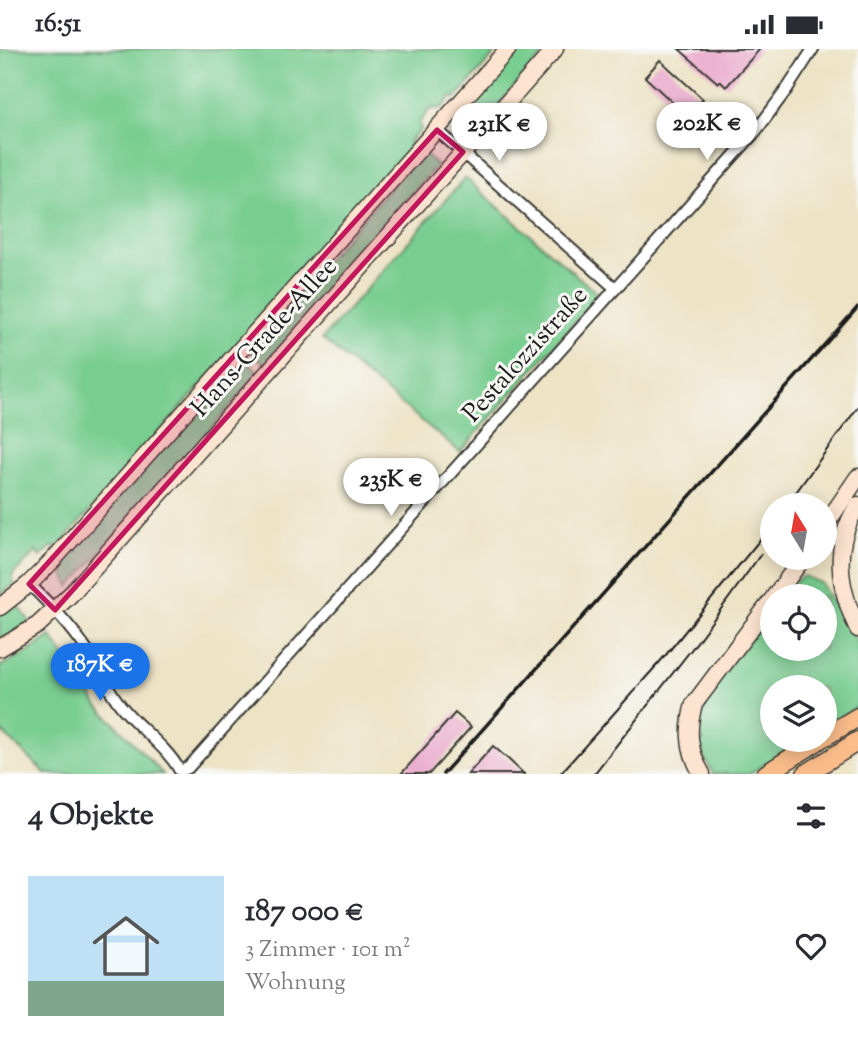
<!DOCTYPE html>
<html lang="de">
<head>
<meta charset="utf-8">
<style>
	body { margin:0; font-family:"Sorts Mill Goudy",serif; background:#f2f2f3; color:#2b2b33; height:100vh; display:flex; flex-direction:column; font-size:26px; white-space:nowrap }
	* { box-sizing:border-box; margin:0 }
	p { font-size:23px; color:#7c7c81 }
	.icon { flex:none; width:38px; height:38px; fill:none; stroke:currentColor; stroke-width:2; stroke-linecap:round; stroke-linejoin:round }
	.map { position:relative; height:725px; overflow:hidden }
	.panel { display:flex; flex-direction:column; background:#fff; flex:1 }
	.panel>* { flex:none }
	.needle { width:46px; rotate:349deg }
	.buttons { position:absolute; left:760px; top:444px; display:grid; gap:14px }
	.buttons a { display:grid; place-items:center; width:77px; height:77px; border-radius:50%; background:#fff; box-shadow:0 4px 18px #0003; font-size:35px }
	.price { position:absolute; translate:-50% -60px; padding:0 16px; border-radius:24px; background:#fff; color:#222; font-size:23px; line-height:46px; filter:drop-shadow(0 2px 4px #0008) }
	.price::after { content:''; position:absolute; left:50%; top:42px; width:21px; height:16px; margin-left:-10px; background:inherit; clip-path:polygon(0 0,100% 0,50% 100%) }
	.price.on { background:#1a73e8; color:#fff }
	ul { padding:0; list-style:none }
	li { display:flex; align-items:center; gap:21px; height:175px; padding:0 28px }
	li+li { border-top:2px solid #e1e1e2 }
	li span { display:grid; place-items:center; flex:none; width:196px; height:140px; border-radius:0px; color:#555 }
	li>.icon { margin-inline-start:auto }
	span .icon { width:84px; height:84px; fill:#fffc; stroke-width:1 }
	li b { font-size:30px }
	h2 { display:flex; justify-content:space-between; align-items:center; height:84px; padding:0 28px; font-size:30px }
	.status { display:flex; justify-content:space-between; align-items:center; height:49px; padding:0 35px; background:#fff; direction:ltr }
	.status svg { height:19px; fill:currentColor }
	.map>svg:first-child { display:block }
	.green { fill:#78cd90; stroke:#4a7456; stroke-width:2 }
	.building { fill:#ebaccd }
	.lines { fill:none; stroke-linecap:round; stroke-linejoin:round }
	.street-casing { stroke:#3b3a35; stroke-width:14 }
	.secondary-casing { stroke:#3b3a35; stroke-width:19 }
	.primary-casing { stroke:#3b3a35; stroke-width:21 }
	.street { stroke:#fff; stroke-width:10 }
	.secondary { stroke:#fde4d0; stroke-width:16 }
	.primary { stroke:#f9bc8a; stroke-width:18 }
	.tram { stroke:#1c1c1c; stroke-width:2 }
	.rail { stroke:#1c1c1c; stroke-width:3.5 }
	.marked { fill:#c2185b; fill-opacity:0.2; stroke:#c2185b; stroke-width:5; stroke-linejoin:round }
	.labels { text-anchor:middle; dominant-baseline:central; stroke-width:6; stroke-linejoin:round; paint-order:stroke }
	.street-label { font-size:26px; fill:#1c1c1c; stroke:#f6f6f2 }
</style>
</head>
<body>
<div class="status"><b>16:51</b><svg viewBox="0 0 49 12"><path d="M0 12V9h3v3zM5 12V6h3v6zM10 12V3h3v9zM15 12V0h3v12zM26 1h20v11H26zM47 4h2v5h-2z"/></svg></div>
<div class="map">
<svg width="858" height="725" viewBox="0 0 858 725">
	<rect width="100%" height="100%" fill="#f6f6f2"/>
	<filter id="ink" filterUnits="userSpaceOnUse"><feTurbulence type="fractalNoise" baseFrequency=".0143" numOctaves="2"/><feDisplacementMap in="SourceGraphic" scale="14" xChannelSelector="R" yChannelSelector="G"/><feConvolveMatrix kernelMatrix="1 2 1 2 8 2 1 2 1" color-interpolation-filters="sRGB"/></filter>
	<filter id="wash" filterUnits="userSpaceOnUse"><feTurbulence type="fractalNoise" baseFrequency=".00686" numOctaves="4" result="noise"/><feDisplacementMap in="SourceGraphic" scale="28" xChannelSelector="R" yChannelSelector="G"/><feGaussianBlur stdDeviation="1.57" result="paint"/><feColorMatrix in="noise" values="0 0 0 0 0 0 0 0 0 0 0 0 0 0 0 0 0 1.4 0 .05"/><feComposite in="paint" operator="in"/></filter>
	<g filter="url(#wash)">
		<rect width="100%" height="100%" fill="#ede3c5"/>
		<g class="green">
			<polygon points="0,0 499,0 455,50 452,47 443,58 436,60 431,59 419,74 421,81 409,93 413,97 56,500 52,497 41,508 39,508 37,502 12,526 14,535 0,546"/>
			<polygon points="515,0 548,0 476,81 461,67 508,14"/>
			<polygon points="422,103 437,116 394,165 383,184 266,316 247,300"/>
			<polygon points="465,129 599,246 460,403 322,290"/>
			<polygon points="241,307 260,324 70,538 58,514"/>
			<path d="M 804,527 L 821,534 L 858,596 L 858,657 L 824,678 L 824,639 L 772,639 L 772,691 L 803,691 L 749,725 L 713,725 C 704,709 693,687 697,667 C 702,646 756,584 772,563 L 772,600 L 824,600 L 824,548 L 784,548 L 798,530 Z"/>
			<polygon points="15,553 31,574 0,593 0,564"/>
			<polygon points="51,587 98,657 163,725 46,725 0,681 0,617 24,606"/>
		</g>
		<g id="blocks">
			<g class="building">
				<polygon points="679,0 760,0 726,38 720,32 718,34"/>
				<polygon points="660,11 703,50 687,67 645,28"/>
				<polygon points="455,664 471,678 429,725 401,725"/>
				<polygon points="493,697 508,710 524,725 468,725"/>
			</g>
		</g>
	</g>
	<g filter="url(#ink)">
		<use href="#blocks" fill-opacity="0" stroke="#3b3a35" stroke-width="2"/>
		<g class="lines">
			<defs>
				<g id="street">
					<polyline points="437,81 615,239"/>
					<path d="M 29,535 C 50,555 71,577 87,601 C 98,618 106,637 118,653 C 136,678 165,695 180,722"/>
					<polyline points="180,722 188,719 756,82 787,40 813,0"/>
				</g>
				<g id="secondary">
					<path d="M 858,456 C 832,497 838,538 858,580"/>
					<polyline points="824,478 858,428"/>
					<polyline points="774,548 803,509"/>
					<polyline points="0,558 29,535 53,511 508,0"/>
					<polyline points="0,599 38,576 71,545 555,0"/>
					<path d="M 702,725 C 688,702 687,680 694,655 L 772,551"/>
				</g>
				<g id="primary">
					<polyline points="824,688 858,668"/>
					<polyline points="766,725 819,691"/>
					<polyline points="806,725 858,692"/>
				</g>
			</defs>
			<use href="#street" class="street-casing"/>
			<use href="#secondary" class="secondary-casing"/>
			<use href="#primary" class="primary-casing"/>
			<use href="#street" class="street"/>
			<use href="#secondary" class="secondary"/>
			<use href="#primary" class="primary"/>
			<g class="tram">
				<polyline points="786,457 858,358"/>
				<polyline points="560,725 665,607 772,476"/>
				<polyline points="594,725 694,597 761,505"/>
			</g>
			<polyline class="rail" points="443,725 858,258"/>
		</g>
	</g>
	<path class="marked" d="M 437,81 L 463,103 L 55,561 L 29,535 Z"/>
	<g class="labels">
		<g class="street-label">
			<text transform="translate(265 289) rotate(-48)">Hans-Grade-Allee</text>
			<text transform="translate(526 306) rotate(-48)">Pestalozzistraße</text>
		</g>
	</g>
</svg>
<div class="buttons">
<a><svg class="needle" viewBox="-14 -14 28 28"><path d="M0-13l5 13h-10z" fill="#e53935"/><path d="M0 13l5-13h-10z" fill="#7c7c81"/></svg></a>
<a><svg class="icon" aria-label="locate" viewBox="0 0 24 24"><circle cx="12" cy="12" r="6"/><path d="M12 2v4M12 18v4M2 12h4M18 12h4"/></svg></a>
<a><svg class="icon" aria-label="layers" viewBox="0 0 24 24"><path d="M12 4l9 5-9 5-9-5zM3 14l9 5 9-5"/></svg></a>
</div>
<b class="price" style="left:707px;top:113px">202K €</b>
<b class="price" style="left:499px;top:114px">231K €</b>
<b class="price" style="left:391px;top:469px">235K €</b>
<b class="price on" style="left:100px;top:654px">187K €</b>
</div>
<section class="panel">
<h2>4 Objekte<svg class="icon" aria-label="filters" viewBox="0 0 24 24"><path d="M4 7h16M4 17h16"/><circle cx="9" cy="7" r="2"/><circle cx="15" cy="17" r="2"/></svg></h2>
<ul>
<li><span style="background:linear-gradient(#bfe0f5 75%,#7fa58c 0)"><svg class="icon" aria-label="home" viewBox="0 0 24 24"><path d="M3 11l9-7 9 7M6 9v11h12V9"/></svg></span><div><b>187 000 €</b><p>3 Zimmer · 101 m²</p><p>Wohnung</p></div><svg class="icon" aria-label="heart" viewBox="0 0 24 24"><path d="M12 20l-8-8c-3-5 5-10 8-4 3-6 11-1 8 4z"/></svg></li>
</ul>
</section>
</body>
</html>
